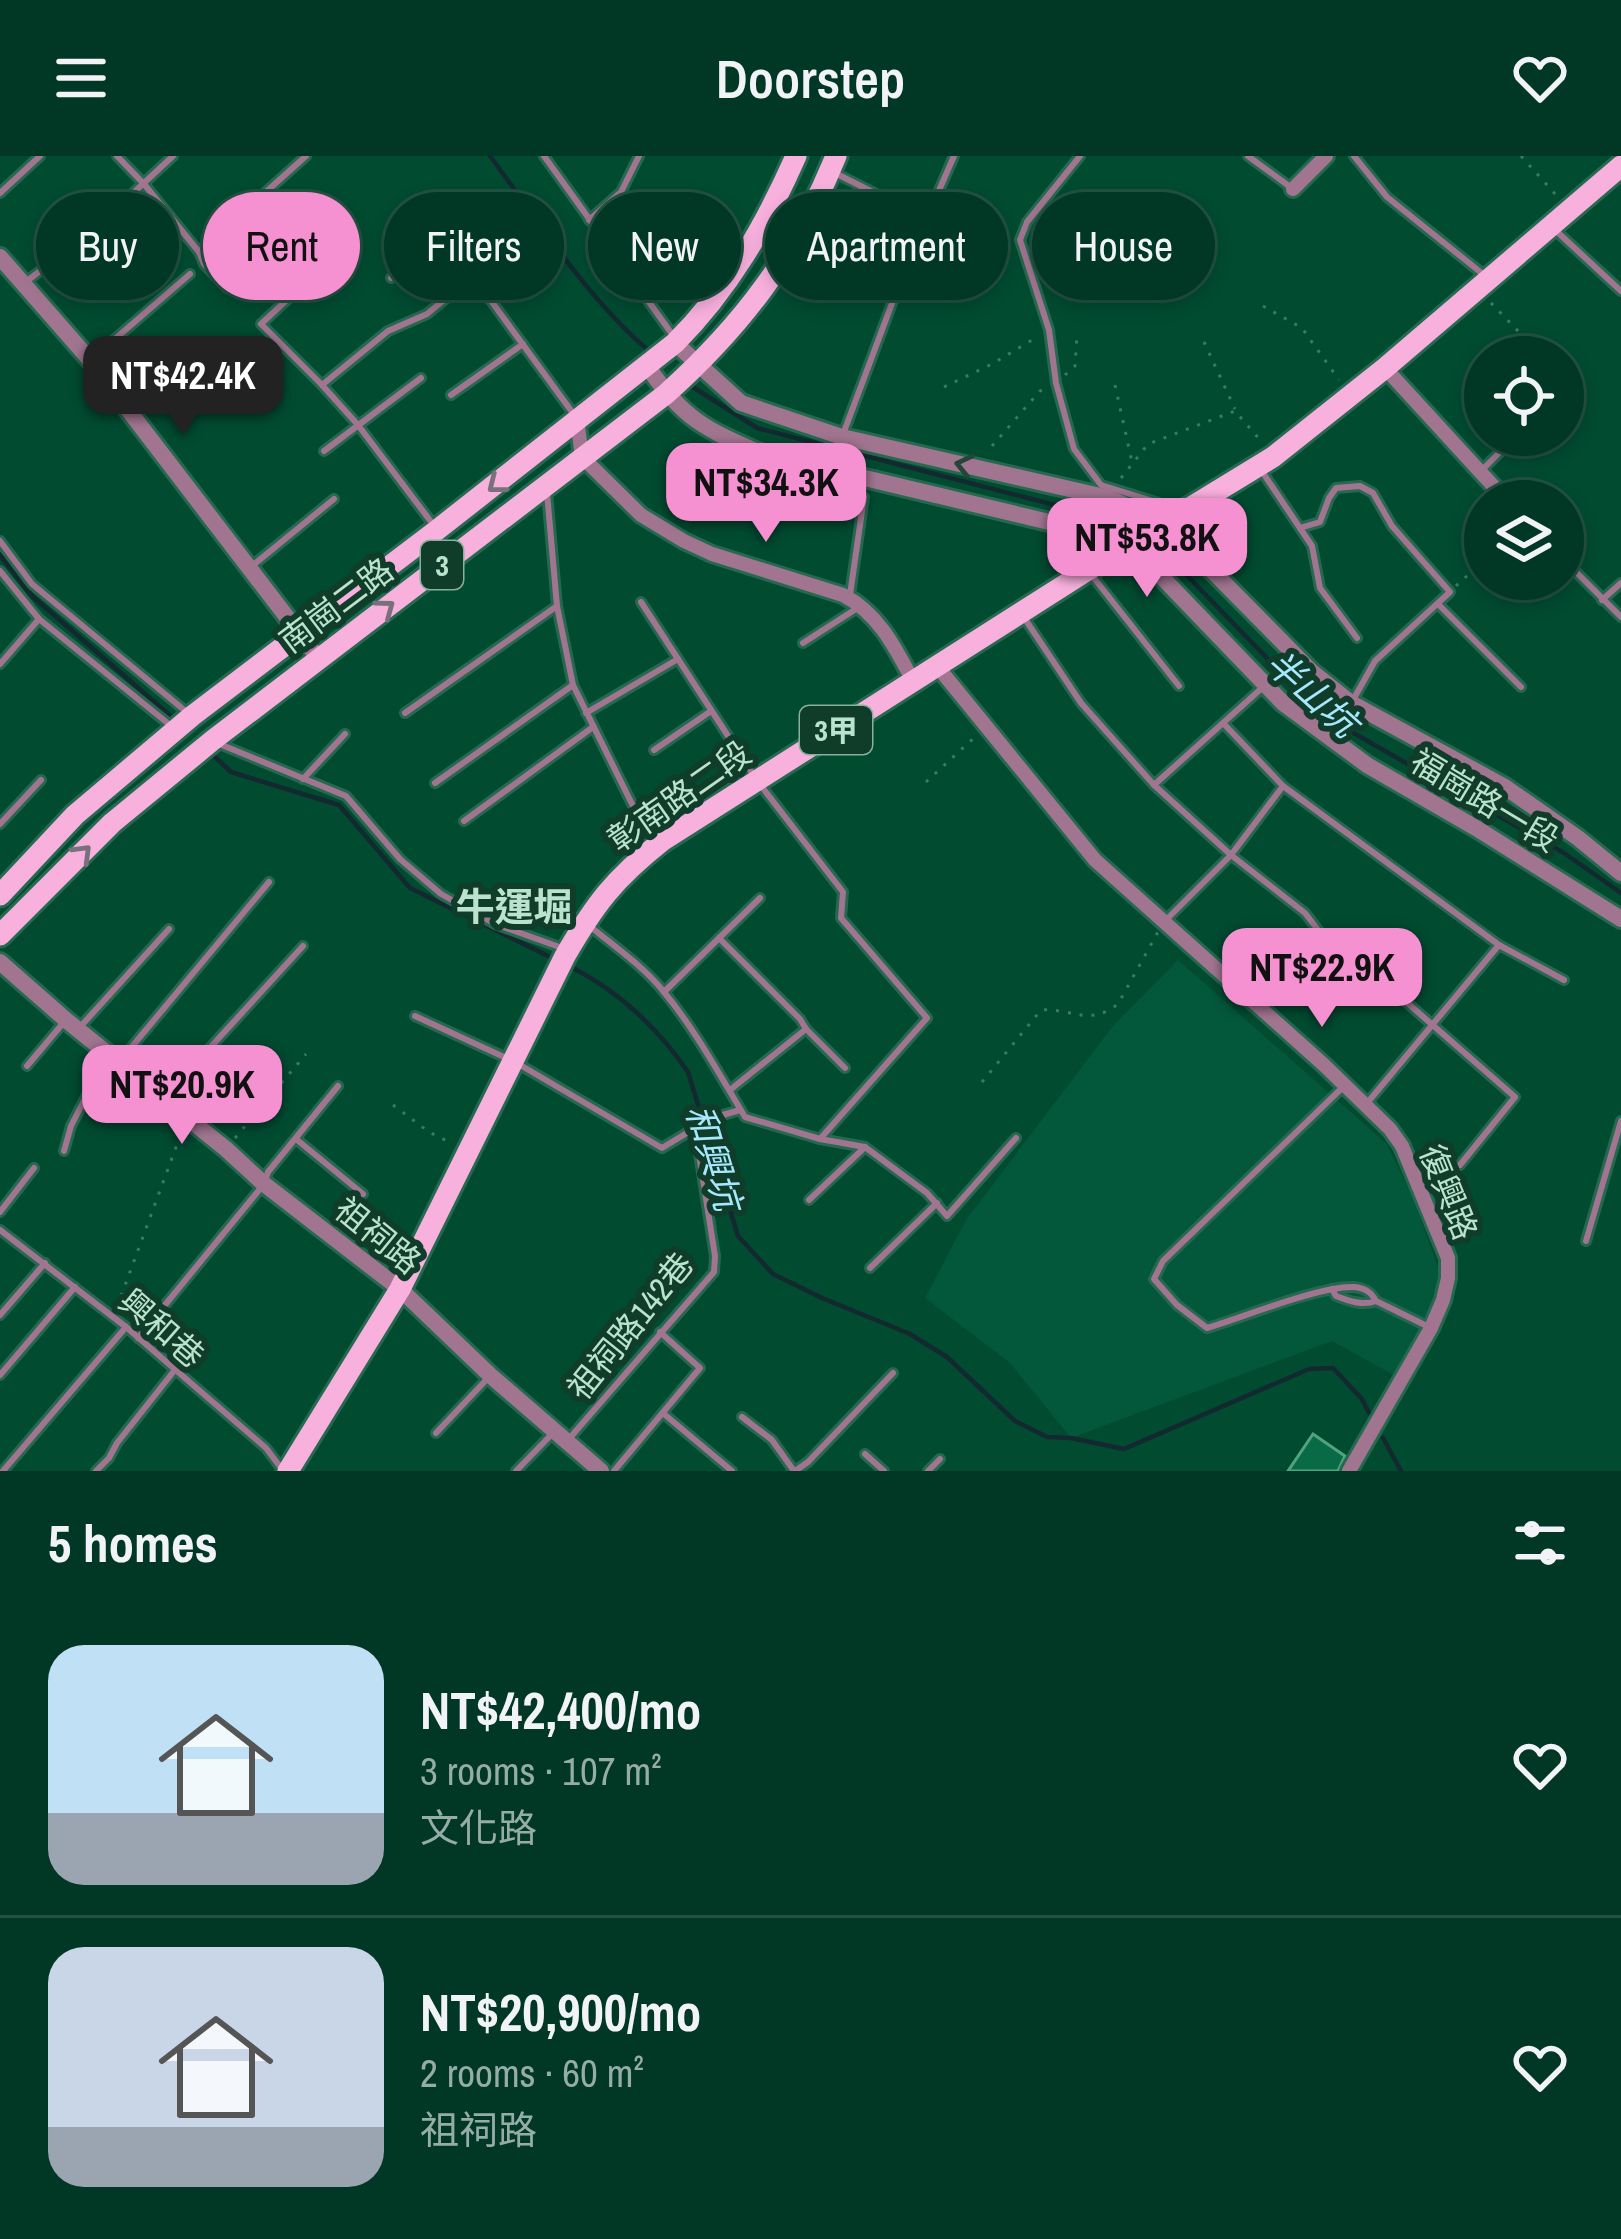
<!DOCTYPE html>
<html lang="en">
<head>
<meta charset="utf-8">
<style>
	body { margin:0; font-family:"Archivo Narrow","Noto Sans TC",sans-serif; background:#0f4332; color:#f1f3f6; height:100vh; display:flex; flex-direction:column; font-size:45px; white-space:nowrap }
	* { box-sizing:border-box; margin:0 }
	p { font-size:39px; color:#96aca7 }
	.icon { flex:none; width:66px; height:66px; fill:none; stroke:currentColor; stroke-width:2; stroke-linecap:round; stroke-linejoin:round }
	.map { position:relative; height:1315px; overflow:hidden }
	.sheet { display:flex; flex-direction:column; background:#013825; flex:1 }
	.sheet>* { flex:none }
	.hud { position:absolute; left:36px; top:36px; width:1551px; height:108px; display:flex; gap:24px }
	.fabs { position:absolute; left:1464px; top:180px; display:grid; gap:24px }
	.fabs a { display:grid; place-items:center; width:120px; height:120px; border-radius:50%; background:#013825; box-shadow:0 6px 18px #0003,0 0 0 3px #235242; font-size:60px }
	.price { position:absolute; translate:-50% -102px; padding:0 27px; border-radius:24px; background:#f590d1; color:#111; font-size:39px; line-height:78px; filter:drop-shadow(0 3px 6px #0008) }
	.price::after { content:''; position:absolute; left:50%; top:72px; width:36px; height:27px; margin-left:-18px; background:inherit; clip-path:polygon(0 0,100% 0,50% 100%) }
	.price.current { background:#222; color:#fff }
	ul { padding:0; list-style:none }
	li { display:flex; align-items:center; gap:36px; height:300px; padding:0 48px }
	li+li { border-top:3px solid #235242 }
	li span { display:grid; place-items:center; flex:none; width:336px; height:240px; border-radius:36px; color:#555 }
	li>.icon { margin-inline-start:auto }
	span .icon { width:144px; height:144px; fill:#fffc; stroke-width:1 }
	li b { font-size:51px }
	h2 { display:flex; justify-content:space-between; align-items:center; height:144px; padding:0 48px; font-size:51px }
	.tag { padding:0 42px; border-radius:54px; background:#013825; box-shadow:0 6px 18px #0003,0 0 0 3px #235242; font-size:42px; line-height:108px }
	.tag.current { background:#f590d1; color:#111 }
	header { display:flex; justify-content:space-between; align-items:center; height:156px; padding:0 48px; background:#013825; font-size:54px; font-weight:600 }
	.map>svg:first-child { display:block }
	.built { fill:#03573a }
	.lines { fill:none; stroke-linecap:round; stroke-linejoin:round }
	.stream { stroke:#13282f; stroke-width:4.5 }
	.building { fill:#096a48; stroke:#51a37d; stroke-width:3 }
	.service-casing { stroke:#266950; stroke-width:12 }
	.minor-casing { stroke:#266950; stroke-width:20 }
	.tertiary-casing { stroke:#266950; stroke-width:22 }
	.primary-casing { stroke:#266950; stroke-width:27 }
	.path { stroke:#3c7b62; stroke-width:3; stroke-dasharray:3 9; stroke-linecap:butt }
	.service { stroke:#a17590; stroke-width:6 }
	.minor { stroke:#a17590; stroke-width:14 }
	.tertiary { stroke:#a17590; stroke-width:16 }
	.primary { stroke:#f8b0dd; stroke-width:21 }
	.oneway { stroke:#264539 }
	.oneway2 { stroke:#78717b }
	.labels { text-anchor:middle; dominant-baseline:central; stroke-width:12; stroke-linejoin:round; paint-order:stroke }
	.shield { fill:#103d2a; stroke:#88b09c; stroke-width:3 }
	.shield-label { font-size:30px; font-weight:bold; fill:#bbe2cd }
	.street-label { font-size:33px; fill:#bbe2cd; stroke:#103d2a }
	.water-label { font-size:36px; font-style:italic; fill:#a8e8fe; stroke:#103d2a }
	.quarter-label { font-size:39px; font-weight:bold; fill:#bbe2cd; stroke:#103d2a }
</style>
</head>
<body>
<header><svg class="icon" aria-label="menu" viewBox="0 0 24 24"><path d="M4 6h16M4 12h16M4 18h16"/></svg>Doorstep<svg class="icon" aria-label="heart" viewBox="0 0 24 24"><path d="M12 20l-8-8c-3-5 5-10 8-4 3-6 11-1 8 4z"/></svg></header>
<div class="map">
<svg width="1621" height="1315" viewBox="0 0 1621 1315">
	<rect width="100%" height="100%" fill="#014b31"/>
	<polygon class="built" points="1178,804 1387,988 1413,1042 1443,1125 1424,1169 1394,1219 1332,1185 1071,1282 1010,1207 925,1142 966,1064 1112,871"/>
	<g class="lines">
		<g class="stream">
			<path d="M 490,0 C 539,66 587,142 649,195"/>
			<polyline points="685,226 757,272 1113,364 1136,379"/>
			<polyline points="1145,385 1171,403 1295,531 1336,567 1564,697 1621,737"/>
			<polyline points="0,399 32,440 173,562"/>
			<polyline points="214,600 231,616 339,649 410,732 556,804"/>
			<path d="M 567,809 C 616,833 657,871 688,916 L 738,1080 L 773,1118 L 822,1142 L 910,1178 L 947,1201 L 1015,1265 L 1047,1281 L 1071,1282 L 1124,1293 L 1309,1213 L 1333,1212 L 1362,1243 L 1369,1257"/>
			<polyline points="1383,1282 1401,1315"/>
		</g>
	</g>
	<polygon class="building" points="1313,1278 1345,1300 1338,1315 1288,1315"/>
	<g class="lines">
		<defs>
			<g id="service">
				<polyline points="117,0 144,28 199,96 204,108 227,132"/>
				<polyline points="544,0 672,178"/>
				<polyline points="1080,0 1027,66 1020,84 1049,174 1056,227 1074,293 1101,329 1159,347 1165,364"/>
				<polyline points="1248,0 1293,33"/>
				<polyline points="1354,0 1387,41 1484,119"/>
				<polyline points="833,16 926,63"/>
				<polyline points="0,37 40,0"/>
				<polyline points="439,59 473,120 575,260"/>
				<polyline points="589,64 621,36 639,0"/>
				<polyline points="1553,72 1621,135"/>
				<polyline points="349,86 261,168 322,229 358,269 435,371"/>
				<polyline points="199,96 306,0"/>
				<polyline points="391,122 453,85"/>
				<polyline points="27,125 91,76 173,0"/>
				<polyline points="93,202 190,118"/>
				<polyline points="322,229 388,175 427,158 473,120"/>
				<polyline points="451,239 523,188"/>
				<polyline points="842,281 906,110 954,0"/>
				<polyline points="324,295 421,222"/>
				<polyline points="727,307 864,341 850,439"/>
				<polyline points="1261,314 1312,390 1320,432 1357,482"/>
				<polyline points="1482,314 1517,279"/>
				<polyline points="547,337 557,450 573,529 636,656 659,683"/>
				<polyline points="1300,372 1320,366 1329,342 1336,332 1360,330 1373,337 1392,370 1450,436 1375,505 1353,544"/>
				<polyline points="0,385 32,428 189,558"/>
				<polyline points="1563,403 1621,461"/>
				<polyline points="252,410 334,343"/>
				<polyline points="0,415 39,463 170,569"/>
				<polyline points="1090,417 1179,530"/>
				<polyline points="1602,444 1621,427"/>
				<polyline points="641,446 754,620"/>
				<polyline points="1438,448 1521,531"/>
				<polyline points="1023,460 1081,547 1154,629 1231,699 1305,757 1324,782"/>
				<polyline points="803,487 859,451"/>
				<polyline points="0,508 39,463"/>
				<polyline points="405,557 557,450"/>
				<polyline points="586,557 678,503"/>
				<polyline points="1224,568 1283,630"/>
				<polyline points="217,587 346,640 400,703 441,738 495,768 565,793"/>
				<polyline points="654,594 711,555"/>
				<polyline points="303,623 345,578"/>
				<polyline points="435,627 573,529"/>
				<polyline points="1154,629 1263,531"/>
				<polyline points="762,631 843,736 841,762 927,862 820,983"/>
				<polyline points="464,665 593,571"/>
				<polyline points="0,668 41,624"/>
				<polyline points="1167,763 1231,699 1283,630 1499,789 1564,824"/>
				<path d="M 587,768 C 613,789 643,810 664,836 C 696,875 719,918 745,961 L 820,983 L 865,991 L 927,1037 L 947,1060 L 1016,982"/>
				<polyline points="719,782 800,863 806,873 730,934"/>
				<polyline points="1380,823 1515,941 1460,1009"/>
				<polyline points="664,836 760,742"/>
				<polyline points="415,860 515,906 662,992 695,972 699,966 740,954"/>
				<polyline points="81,870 169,773"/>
				<polyline points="806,873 845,912"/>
				<polyline points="27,910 64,866"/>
				<path d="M 1343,931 L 1163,1105 L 1154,1123 L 1177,1149 L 1207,1172 C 1244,1161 1319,1130 1354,1131 C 1365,1132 1371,1136 1376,1145 L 1427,1170"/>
				<polyline points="166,940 303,790"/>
				<polyline points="1368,946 1498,790"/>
				<polyline points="717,960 730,1020"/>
				<polyline points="296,983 363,1038"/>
				<polyline points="64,995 71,970 88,937 120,905 269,726"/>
				<polyline points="809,1044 865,991"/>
				<polyline points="0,1056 34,1012"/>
				<polyline points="0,1074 126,1171 266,1292 281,1312"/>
				<polyline points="1586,1085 1621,965"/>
				<polyline points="870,1112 937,1047"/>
				<path d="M 1332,1133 L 1336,1140 C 1349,1145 1362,1150 1376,1145"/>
				<polyline points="0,1159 45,1107"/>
				<polyline points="138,1182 264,1028 268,1016 338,930"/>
				<polyline points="0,1219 75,1131"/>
				<polyline points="664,1258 732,1315"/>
				<polyline points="742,1261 772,1284 794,1315"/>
				<polyline points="436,1277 488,1222"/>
				<polyline points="568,1284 714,1116 715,1100 695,972"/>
				<polyline points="865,1298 884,1315"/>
				<polyline points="3,1315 126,1171"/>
				<polyline points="96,1315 109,1302 117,1287 174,1215"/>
				<polyline points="516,1315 551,1279"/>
				<polyline points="614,1315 700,1212 660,1176"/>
				<polyline points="795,1315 808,1306 893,1217"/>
				<polyline points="928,1315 940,1303"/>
			</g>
			<g id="minor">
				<polyline points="1293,33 1326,0"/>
				<polyline points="1385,212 1507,345"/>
				<path d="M 577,263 L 582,301 L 641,359 L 684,385 L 712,398 L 843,439 C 878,457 895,491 913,525"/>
				<polyline points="937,510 1095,704 1324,909 1390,973 1402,990 1448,1102 1448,1122 1443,1144 1431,1172 1349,1315"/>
			</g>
			<g id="tertiary">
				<polyline points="0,101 90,204 319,503"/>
				<polyline points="675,187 741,247 842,281 1109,342 1166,368 1312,516 1351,547 1505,631 1578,682 1621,717"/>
				<path d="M 648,211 C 682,262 705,273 760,297 L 1070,371 L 1130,388 L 1283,547 L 1367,609 L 1476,672 L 1621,763"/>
				<polyline points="0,806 66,864 226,993 264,1028 400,1133 491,1220 601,1315"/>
			</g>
			<g id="primary">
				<path d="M 0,739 L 75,659 L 192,560 L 437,374 L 675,187 C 729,133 765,70 796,0"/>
				<path d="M 0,779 L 112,667 L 213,584 L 666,238 C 744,168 796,98 836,0"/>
				<path d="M 288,1315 L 400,1133 L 565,800 C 595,748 614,723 662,685 L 1088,414 L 1273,301 L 1385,212 L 1621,10"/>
			</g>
		</defs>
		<use href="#service" class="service-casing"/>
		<use href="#minor" class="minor-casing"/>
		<use href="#tertiary" class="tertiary-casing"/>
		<use href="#primary" class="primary-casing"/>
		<g class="path">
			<polyline points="1521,0 1556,39"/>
			<polyline points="1491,147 1521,178 1543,190"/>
			<polyline points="1263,150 1302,172 1339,224"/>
			<polyline points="1204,186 1235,253"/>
			<polyline points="1065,219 1075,210 1077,179"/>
			<polyline points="1115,229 1132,306"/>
			<polyline points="944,231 992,208 1037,181"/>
			<polyline points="992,290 1040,235 1048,231"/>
			<polyline points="1121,322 1148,288 1235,255 1261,285"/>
			<polyline points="1456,430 1485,403"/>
			<polyline points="926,626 977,579"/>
			<path d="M 982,926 L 1041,854 C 1073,852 1088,871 1118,848 L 1158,776"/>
			<polyline points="393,949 429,976 449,986"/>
			<polyline points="235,982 306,898"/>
			<polyline points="117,1151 182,975"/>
		</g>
		<use href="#service" class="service"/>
		<use href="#minor" class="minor"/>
		<use href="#tertiary" class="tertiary"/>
		<use href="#primary" class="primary"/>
	</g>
	<defs><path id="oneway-chevron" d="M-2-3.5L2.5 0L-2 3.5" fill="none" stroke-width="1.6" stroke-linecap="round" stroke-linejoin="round" transform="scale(3)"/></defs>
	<use class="oneway" href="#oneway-chevron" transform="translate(964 309) rotate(-167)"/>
	<g class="oneway2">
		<use href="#oneway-chevron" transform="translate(496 329) rotate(142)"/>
		<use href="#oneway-chevron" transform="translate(386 452) rotate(-37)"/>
		<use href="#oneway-chevron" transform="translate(83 697) rotate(-45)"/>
	</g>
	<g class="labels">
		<g class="shield">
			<rect x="421" y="385" width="42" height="48" rx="9"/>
			<rect x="800" y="550" width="72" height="48" rx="9"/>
		</g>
		<g class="shield-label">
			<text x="442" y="409">3</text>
			<text x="836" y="574">3甲</text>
		</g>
		<g class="street-label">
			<text transform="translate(336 449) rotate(-37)">南崗二路</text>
			<text transform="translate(679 640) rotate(-35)">彰南路二段</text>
			<text transform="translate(1485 644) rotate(31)">福崗路一段</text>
			<text transform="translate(1449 1036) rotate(68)">復興路</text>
			<text transform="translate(378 1079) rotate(39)">祖祠路</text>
			<text transform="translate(630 1170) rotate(-51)">祖祠路142巷</text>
			<text transform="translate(162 1172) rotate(41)">興和巷</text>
		</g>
		<g class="water-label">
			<text transform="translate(1312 537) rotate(42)">半山坑</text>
			<text transform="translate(714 1001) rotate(73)">和興坑</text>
		</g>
		<g class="quarter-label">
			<text x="514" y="751">牛運堀</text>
		</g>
	</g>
</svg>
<div class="fabs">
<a><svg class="icon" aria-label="locate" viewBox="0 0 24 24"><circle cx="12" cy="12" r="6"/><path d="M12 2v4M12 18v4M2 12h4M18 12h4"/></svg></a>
<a><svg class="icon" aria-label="layers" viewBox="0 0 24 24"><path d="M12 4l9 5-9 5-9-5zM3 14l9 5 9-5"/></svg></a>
</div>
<b class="price current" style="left:183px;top:282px">NT$42.4K</b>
<b class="price" style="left:766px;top:389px">NT$34.3K</b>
<b class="price" style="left:1147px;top:444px">NT$53.8K</b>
<b class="price" style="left:1322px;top:874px">NT$22.9K</b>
<b class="price" style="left:182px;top:991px">NT$20.9K</b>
<div class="hud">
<a class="tag">Buy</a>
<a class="tag current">Rent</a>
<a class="tag">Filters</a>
<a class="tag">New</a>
<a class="tag">Apartment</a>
<a class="tag">House</a>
</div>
</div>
<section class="sheet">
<h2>5 homes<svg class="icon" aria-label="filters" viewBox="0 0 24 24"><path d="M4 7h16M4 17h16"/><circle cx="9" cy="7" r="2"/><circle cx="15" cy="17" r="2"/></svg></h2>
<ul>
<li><span style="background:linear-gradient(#bfe0f5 70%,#9aa5b1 0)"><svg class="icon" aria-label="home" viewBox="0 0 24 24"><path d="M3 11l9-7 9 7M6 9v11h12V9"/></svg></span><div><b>NT$42,400/mo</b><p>3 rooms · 107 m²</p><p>文化路</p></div><svg class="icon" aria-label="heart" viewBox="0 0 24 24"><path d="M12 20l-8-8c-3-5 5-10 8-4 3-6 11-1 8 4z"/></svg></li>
<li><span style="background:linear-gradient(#c9d6e8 75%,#9aa5b1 0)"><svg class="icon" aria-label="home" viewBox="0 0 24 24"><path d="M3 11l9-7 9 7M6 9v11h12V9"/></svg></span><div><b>NT$20,900/mo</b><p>2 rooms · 60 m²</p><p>祖祠路</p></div><svg class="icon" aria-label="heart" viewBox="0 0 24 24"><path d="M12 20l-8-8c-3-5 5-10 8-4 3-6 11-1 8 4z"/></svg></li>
</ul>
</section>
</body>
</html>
